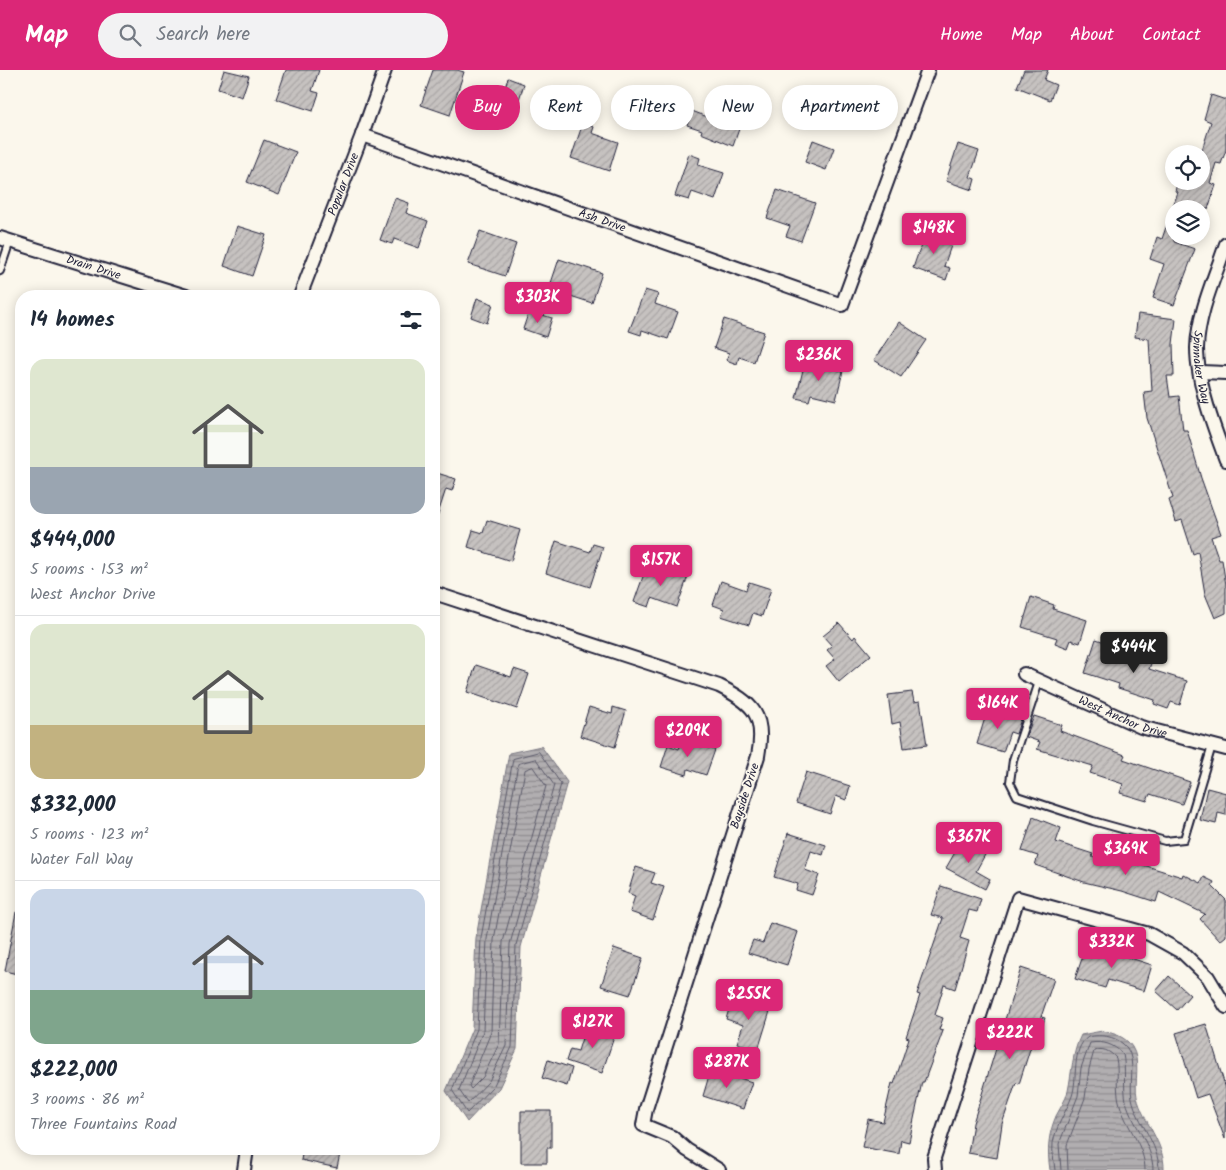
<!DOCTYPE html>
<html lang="en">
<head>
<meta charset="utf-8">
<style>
	body { margin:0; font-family:Kalam,sans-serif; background:#f2f2f3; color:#1f2937; height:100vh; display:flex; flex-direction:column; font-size:19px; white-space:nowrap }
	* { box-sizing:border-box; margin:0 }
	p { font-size:16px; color:#747a83 }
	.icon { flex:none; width:28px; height:28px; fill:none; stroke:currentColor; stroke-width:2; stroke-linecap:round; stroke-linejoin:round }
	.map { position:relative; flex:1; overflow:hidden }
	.details { position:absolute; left:15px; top:220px; width:425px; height:865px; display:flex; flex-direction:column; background:#fff; border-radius:20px; box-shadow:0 2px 12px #0003 }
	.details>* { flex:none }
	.guide { position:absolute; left:455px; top:15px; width:475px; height:45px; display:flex; gap:10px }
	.fabs { position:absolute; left:1165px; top:75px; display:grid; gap:10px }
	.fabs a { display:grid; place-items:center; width:45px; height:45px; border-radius:50%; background:#fff; box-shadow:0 2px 12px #0003; font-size:25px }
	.price { position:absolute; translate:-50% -42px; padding:0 11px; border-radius:5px; background:#db2777; color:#fff; font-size:16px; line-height:32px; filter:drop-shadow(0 1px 2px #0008) }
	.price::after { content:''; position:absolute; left:50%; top:30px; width:15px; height:11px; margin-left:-8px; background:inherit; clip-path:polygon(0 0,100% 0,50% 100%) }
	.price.active { background:#222; color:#fff }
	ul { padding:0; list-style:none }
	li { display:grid; align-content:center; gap:10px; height:265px; padding:0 15px }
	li+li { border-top:1px solid #e0e1e3 }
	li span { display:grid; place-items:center; height:155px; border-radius:15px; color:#555 }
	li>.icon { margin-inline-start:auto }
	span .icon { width:90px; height:90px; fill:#fffc; stroke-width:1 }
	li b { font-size:21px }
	h2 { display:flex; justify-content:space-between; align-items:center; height:60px; padding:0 15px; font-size:21px }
	.pill { padding:0 18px; border-radius:22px; background:#fff; box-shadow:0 2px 12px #0003; font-size:18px; line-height:45px }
	.pill.active { background:#db2777; color:#fff }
	header { display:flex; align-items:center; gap:30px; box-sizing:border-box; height:70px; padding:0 25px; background:#db2777; color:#fff }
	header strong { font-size:24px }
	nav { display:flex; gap:28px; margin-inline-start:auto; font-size:18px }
	.search { width:350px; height:45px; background:#f2f2f3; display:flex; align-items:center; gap:12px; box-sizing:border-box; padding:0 18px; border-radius:28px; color:#747a83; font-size:19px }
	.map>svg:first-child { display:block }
	.water { fill:url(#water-rules); stroke:#787681 }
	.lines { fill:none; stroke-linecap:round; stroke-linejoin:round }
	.shore { stroke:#5b5a6a; stroke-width:1 }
	.building { fill:url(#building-hatch); stroke:#22223b }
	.lane-casing { stroke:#22223b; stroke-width:10 }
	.street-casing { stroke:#22223b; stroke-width:16 }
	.lane { stroke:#fbf7ec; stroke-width:6 }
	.street { stroke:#fbf7ec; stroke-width:12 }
	.labels { text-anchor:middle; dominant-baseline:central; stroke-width:4; stroke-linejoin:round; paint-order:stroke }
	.street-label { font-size:12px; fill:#22223b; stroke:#fbf7ec }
</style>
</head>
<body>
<header>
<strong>Map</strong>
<div class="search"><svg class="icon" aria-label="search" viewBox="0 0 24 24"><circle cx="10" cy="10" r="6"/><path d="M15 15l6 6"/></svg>Search here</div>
<nav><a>Home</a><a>Map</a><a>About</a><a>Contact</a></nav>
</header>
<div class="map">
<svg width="1226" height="1100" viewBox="0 0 1226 1100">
	<defs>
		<pattern id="water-rules" width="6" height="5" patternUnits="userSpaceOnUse" patternTransform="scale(1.25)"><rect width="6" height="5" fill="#b1aeb0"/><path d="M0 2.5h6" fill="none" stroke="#908d90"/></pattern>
		<pattern id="building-hatch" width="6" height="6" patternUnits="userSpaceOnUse" patternTransform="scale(1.25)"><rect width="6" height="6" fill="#c6c2c0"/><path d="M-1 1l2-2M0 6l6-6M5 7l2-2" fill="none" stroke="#aaa6a6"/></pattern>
	</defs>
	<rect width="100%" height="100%" fill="#fbf7ec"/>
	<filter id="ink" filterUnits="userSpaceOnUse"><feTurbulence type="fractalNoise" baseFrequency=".02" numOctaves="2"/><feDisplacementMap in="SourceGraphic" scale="10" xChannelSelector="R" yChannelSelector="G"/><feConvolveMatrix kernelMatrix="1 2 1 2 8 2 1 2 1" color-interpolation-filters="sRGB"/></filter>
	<g filter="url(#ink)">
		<g class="water">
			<polygon points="541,676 567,712 521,877 517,979 499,1018 467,1052 446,1021 472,959 476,868 509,683"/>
			<path d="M 1102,961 C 1114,963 1126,967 1132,977 C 1141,991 1134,1012 1137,1027 C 1143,1052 1165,1073 1164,1100 L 1050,1100 C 1047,1080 1048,1065 1056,1046 C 1060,1038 1066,1030 1068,1021 C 1072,1002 1072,983 1081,965 Z"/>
		</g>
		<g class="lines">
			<g class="shore">
				<polygon points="539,682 561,714 516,875 512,977 494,1015 467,1043 452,1020 477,959 481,868 513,689"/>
				<polygon points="536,689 554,715 510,874 506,976 489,1011 468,1033 459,1020 483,961 487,869 518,694"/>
				<polygon points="533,697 546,716 503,872 499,974 483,1007 471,1019 469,1016 491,962 494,870 525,700"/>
				<path d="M 1055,1100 C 1054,1091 1052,1082 1053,1073 C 1056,1056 1066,1042 1072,1026 C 1078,1009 1071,979 1088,967 C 1102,964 1117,966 1127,978 C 1136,990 1129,1014 1132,1028 C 1137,1053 1159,1073 1159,1100"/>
				<path d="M 1061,1100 L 1059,1074 L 1078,1026 L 1081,998 L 1090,973 C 1104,971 1113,974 1123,984 C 1126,999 1123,1015 1126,1031 C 1132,1055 1153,1074 1153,1100"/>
				<path d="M 1068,1100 L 1067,1075 L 1085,1028 L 1089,999 L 1094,981 C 1102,977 1110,981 1116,988 C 1119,1003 1115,1019 1120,1035 C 1126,1057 1145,1076 1145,1100"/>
			</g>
		</g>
		<g class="building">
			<polygon points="224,0 249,6 242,27 218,19"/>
			<polygon points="286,0 319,0 312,21 319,23 313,41 276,29"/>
			<polygon points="433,0 457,0 464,2 450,45 421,35"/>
			<polygon points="1024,0 1048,0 1044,10 1056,15 1050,30 1017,17"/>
			<polygon points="508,8 524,14 516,39 500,33"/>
			<polygon points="1211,25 1226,30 1226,80 1221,94 1216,93 1210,113 1216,115 1208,139 1172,139 1178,122 1175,121 1178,111 1201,111 1201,83 1211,52 1204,49"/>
			<polygon points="838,29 854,35 846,56 830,50"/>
			<polygon points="692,41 739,59 733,76 701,63 702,60 687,55"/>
			<polygon points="583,53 594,57 592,63 618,72 609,101 571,88"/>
			<polygon points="264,70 296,82 279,125 247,112"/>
			<polygon points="813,70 834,78 826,100 805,92"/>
			<polygon points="958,74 979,81 970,107 975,109 972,120 946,111"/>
			<polygon points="689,84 700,88 698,95 724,103 715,130 692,122 689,130 675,126"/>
			<polygon points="777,120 815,133 801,171 786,166 790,156 767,148"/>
			<polygon points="395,128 409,133 406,143 428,151 419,178 394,169 392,174 380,170"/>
			<polygon points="1172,139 1174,140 1174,172 1195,179 1174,235 1153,228 1164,194 1150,189 1157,167 1162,169"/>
			<polygon points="237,156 266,165 252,206 224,196"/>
			<polygon points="480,161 516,174 505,206 468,194"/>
			<polygon points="926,161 953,170 944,196 950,198 946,210 913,198"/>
			<polygon points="559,189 602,203 592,233 549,219"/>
			<polygon points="645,220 658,224 655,234 678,242 668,269 642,260 641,265 629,261"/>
			<polygon points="477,228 493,234 487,253 471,247"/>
			<polygon points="529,241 552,248 546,267 523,259"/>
			<polygon points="1138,244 1176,249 1173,274 1174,306 1167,306 1170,327 1179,326 1183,360 1187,360 1201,408 1221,464 1211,467 1219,490 1222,490 1226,515 1226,543 1215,548 1205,524 1198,482 1193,484 1182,450 1176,452 1169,430 1173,428 1147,348 1144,322 1152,321 1149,269 1135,267"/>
			<polygon points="724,249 764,262 754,292 739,287 737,294 726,290 729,283 714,278"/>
			<polygon points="899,252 926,270 901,307 874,290"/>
			<polygon points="805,292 843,301 836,330 811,324 809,331 796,328"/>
			<polygon points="434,402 456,409 452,421 446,419 436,450 434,450"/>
			<polygon points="487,450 520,460 511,491 468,477 473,460 483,463"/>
			<polygon points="556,471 590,482 593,474 603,477 590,517 546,503"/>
			<polygon points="657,495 688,506 677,537 652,528 649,537 634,532 645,501 654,504"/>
			<polygon points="721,511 746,520 749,512 771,519 762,546 753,543 749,555 721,546 724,539 713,535"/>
			<polygon points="1031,527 1054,535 1053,539 1087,550 1080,573 1071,570 1068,578 1055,573 1057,568 1022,557"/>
			<polygon points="839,553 853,569 855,566 871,585 839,612 826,596 835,589 827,580 832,576 823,566"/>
			<polygon points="1096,569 1153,588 1149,599 1187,611 1180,635 1171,632 1168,639 1154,634 1155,630 1118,618 1119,614 1085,603"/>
			<polygon points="476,595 511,607 514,599 529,604 517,639 467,622"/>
			<polygon points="912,622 914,632 920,631 927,675 904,678 900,652 892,654 888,625"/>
			<polygon points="589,637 612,644 613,637 626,641 615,677 580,666"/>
			<polygon points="988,638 1021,649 1016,664 1010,662 1003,682 977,674"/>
			<polygon points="1034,646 1062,655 1060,661 1125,685 1123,689 1190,712 1182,734 1150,724 1147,731 1120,723 1123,714 1090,703 1093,696 1037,679 1040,672 1026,667"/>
			<polygon points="682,669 715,680 706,705 688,699 687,705 661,697 668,675 679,679"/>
			<polygon points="806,702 850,716 846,730 836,726 830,744 796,733"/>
			<polygon points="1207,718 1226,723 1226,745 1218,743 1216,754 1200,750"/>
			<polygon points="1033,747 1061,758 1056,772 1093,784 1092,787 1118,795 1121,788 1182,807 1183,804 1201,813 1204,807 1214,812 1212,816 1226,830 1226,866 1220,871 1200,849 1205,844 1159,822 1156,832 1122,821 1084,812 1035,795 1038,786 1022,781"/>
			<polygon points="788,763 826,775 823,785 811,781 805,800 819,805 812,825 796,820 798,814 774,807"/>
			<polygon points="962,770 986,783 976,801 990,809 985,819 946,798"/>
			<polygon points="636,797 655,803 651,813 664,817 653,850 630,842 635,826 628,823"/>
			<polygon points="941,816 981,829 977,842 969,840 960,868 969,871 955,919 944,915 935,945 943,948 939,960 943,961 924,1012 922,1012 909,1072 901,1070 899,1084 862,1077 868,1049 883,1052 892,1013 894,1014 909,968 906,967 920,925 917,924 943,848 931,845"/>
			<polygon points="16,842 21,842 21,905 5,901"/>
			<polygon points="770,853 798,862 787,895 748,883 753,870 763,873"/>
			<polygon points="1087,874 1152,895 1144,921 1108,910 1105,918 1075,909"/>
			<polygon points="614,878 643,888 630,925 601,916"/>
			<polygon points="1021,898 1054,909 1041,947 1045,948 1035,977 1031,976 1019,1014 1016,1013 1002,1054 997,1088 968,1083 973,1053"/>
			<polygon points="1169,906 1190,925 1177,940 1156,921"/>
			<polygon points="733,926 771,938 758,980 737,973 743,955 726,949"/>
			<polygon points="1206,954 1226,1019 1225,1069 1208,1024 1196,1028 1176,963"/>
			<polygon points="586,955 615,964 602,1003 566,991 570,979 578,981"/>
			<polygon points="548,990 572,998 567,1016 542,1008"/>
			<polygon points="711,999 752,1012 743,1039 703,1026"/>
			<polygon points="521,1041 551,1041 551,1078 547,1078 547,1093 521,1093"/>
			<polygon points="303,1079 341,1079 337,1098 301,1090"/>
		</g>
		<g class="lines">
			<defs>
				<g id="lane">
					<polyline points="0,201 10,171"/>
					<polyline points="1039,612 1013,690 1010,712 1017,726 1093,751 1165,771 1184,769 1212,676"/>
				</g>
				<g id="street">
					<path id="s1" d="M 362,65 L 842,235 L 928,0"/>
					<path id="s2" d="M 0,168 L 186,226"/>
					<path id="s3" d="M 1226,174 C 1215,207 1198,243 1197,278 C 1197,313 1214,358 1226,390"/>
					<path id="s4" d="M 300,226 L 362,65 L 385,0"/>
					<polyline points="1201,302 1226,303"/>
					<path d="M 434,523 L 719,616 C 753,633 766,645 758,686 L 646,1039 L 643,1055 L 672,1067 L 687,1080 L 719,1100"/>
					<path id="s5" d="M 1024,604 L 1141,657 L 1226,679"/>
					<polyline points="244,1100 247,1079"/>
					<polyline points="935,1100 934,1088 1018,828 1149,864 1183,883 1208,907 1226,937"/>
				</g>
			</defs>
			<use href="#lane" class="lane-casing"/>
			<use href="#street" class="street-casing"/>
			<use href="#lane" class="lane"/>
			<use href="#street" class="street"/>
		</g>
	</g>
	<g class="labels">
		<g class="street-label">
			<text stroke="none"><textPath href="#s4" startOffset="120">Popular Drive</textPath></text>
			<text stroke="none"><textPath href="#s1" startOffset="255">Ash Drive</textPath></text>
			<text stroke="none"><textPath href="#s2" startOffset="98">Drain Drive</textPath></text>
			<text stroke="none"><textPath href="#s3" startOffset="128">Spinnaker Way</textPath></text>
			<text stroke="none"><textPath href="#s5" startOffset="108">West Anchor Drive</textPath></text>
			<text transform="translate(745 726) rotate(-72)">Bayside Drive</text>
		</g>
	</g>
</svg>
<div class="fabs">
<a><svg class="icon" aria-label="locate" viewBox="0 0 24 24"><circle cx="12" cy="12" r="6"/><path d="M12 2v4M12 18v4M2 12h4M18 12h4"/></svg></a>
<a><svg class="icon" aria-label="layers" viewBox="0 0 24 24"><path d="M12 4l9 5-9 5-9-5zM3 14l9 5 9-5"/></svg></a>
</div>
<b class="price" style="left:934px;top:185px">$148K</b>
<b class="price" style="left:538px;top:254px">$303K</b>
<b class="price" style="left:819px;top:312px">$236K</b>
<b class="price" style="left:661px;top:517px">$157K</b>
<b class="price active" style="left:1134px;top:604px">$444K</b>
<b class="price" style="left:998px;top:660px">$164K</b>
<b class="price" style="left:688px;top:688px">$209K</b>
<b class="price" style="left:969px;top:794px">$367K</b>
<b class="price" style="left:1126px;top:806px">$369K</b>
<b class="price" style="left:1112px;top:899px">$332K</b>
<b class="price" style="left:749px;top:951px">$255K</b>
<b class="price" style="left:593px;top:979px">$127K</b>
<b class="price" style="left:1010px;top:990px">$222K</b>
<b class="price" style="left:727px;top:1019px">$287K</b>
<div class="guide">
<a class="pill active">Buy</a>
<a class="pill">Rent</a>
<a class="pill">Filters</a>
<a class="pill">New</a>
<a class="pill">Apartment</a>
</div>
<section class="details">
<h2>14 homes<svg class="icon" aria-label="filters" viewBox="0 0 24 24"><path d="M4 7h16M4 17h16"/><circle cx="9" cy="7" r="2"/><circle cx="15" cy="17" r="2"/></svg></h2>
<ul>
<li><span style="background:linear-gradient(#dfe7d0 70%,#9aa5b1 0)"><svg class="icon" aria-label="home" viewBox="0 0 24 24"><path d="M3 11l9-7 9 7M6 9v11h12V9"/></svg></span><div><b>$444,000</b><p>5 rooms · 153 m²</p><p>West Anchor Drive</p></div></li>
<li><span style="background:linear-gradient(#dfe7d0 65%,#c2b280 0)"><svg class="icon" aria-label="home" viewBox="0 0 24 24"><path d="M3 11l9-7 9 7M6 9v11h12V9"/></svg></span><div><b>$332,000</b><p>5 rooms · 123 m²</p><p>Water Fall Way</p></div></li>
<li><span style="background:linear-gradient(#c9d6e8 65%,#7fa58c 0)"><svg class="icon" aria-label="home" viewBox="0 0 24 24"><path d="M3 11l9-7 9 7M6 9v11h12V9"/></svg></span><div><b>$222,000</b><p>3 rooms · 86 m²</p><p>Three Fountains Road</p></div></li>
</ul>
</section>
</div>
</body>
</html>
